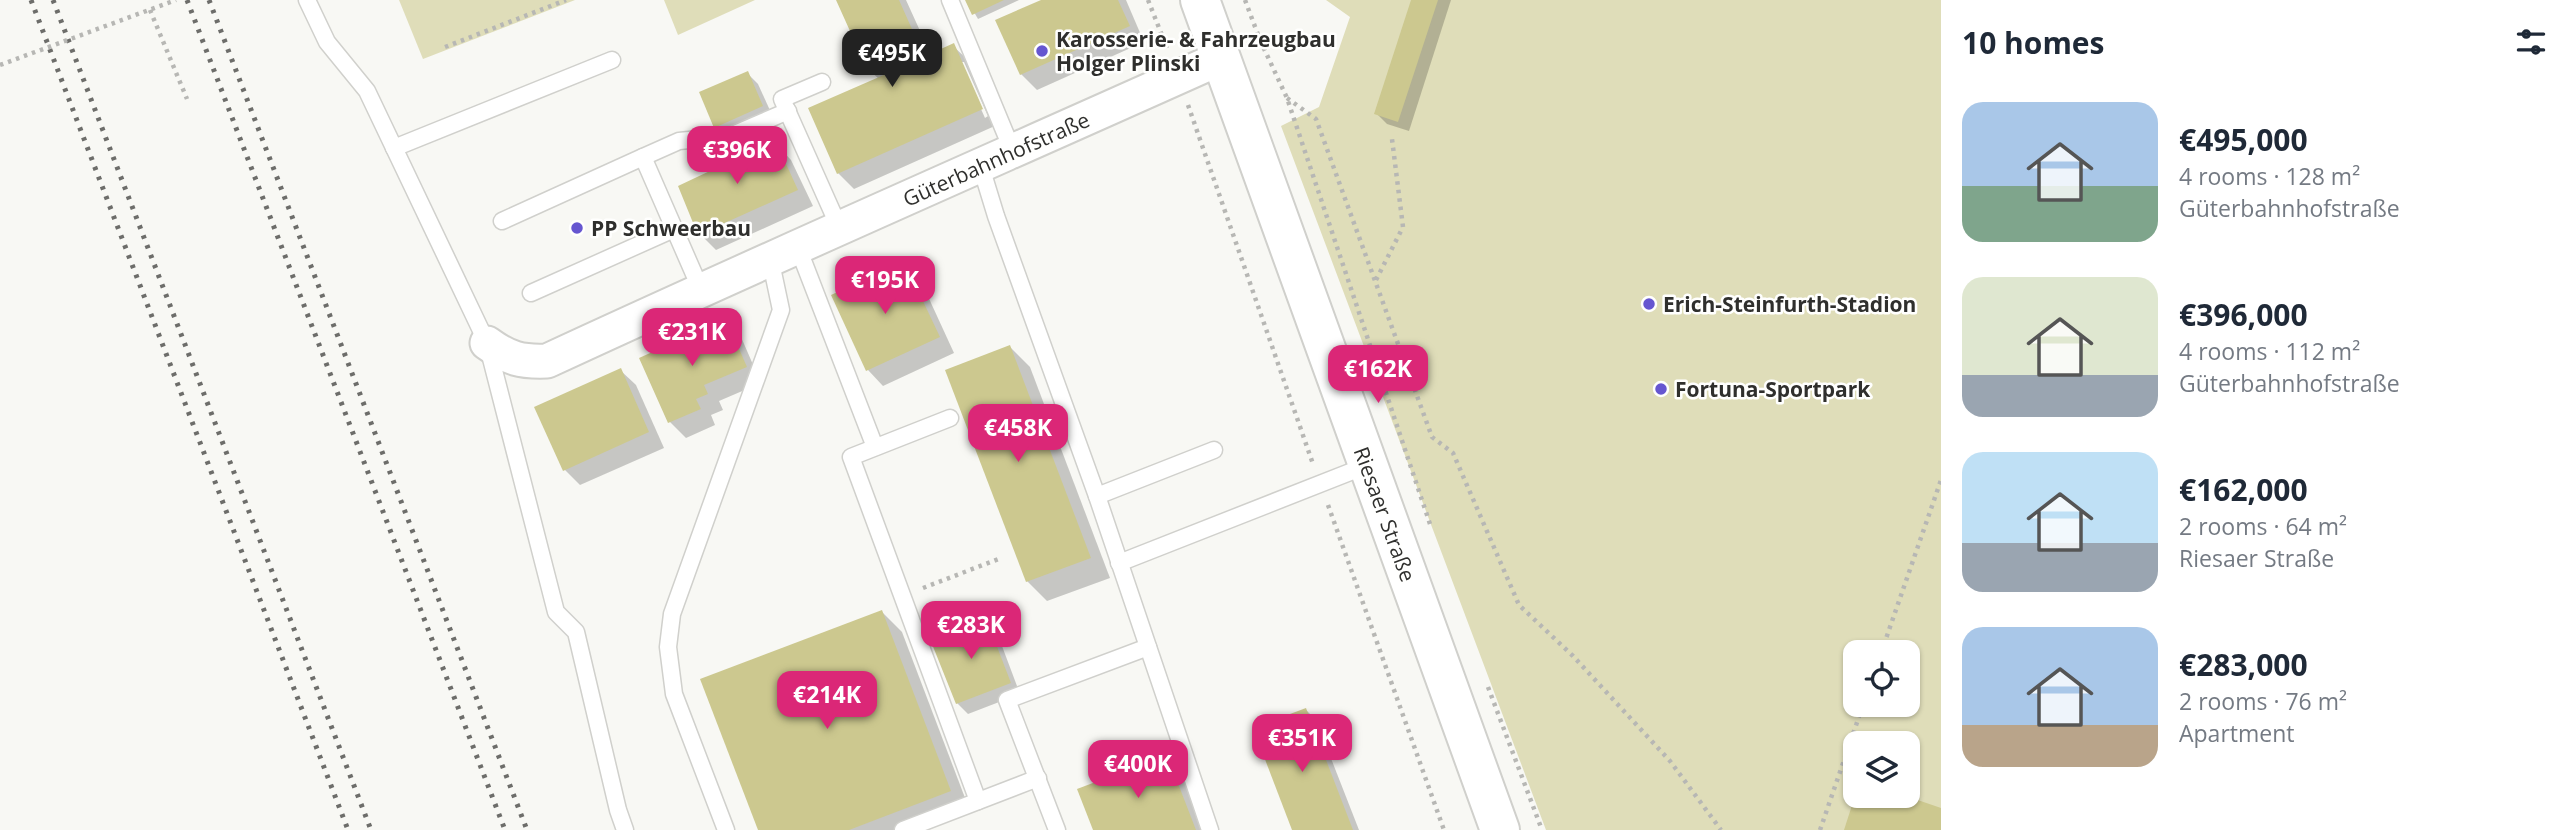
<!DOCTYPE html>
<html lang="en">
<head>
<meta charset="utf-8">
<style>
	body { margin:0; font-family:"Open Sans",sans-serif; background:#f2f2f3; color:#1f2937; height:100vh; display:flex; flex-direction:column; font-size:26px; white-space:nowrap }
	* { box-sizing:border-box; margin:0 }
	p { font-size:23px; color:#747a83 }
	.icon { flex:none; width:38px; height:38px; fill:none; stroke:currentColor; stroke-width:2; stroke-linecap:round; stroke-linejoin:round }
	.map { position:relative; flex:1; overflow:hidden }
	.panel { display:flex; flex-direction:column; background:#fff; width:630px }
	.panel>* { flex:none }
	.tools { position:absolute; left:1843px; top:640px; display:grid; gap:14px }
	.tools a { display:grid; place-items:center; width:77px; height:77px; border-radius:14px; background:#fff; box-shadow:0 2px 5px #0004; font-size:35px }
	.price { position:absolute; translate:-50% -60px; padding:0 16px; border-radius:14px; background:#db2777; color:#fff; font-size:23px; line-height:46px; filter:drop-shadow(0 2px 4px #0008) }
	.price::after { content:''; position:absolute; left:50%; top:42px; width:21px; height:16px; margin-left:-10px; background:inherit; clip-path:polygon(0 0,100% 0,50% 100%) }
	.price.selected { background:#222; color:#fff }
	ul { padding:0; list-style:none }
	li { display:flex; align-items:center; gap:21px; height:175px; padding:0 21px }
	li span { display:grid; place-items:center; flex:none; width:196px; height:140px; border-radius:21px; color:#555 }
	li>.icon { margin-inline-start:auto }
	span .icon { width:84px; height:84px; fill:#fffc; stroke-width:1 }
	li b { font-size:30px }
	h2 { display:flex; justify-content:space-between; align-items:center; height:84px; padding:0 21px; font-size:30px }
	main { display:flex; flex:1; min-height:0 }
	.map>svg:first-child { display:block }
	.green { fill:#dfddb9; fill-rule:evenodd }
	.shadow { fill:#0003; fill-rule:evenodd }
	.building { fill:#ccc88f }
	.lines { fill:none; stroke-linecap:round; stroke-linejoin:round }
	.service-casing { stroke:#d0d0cc; stroke-width:19 }
	.minor-casing { stroke:#d0d0cc; stroke-width:37 }
	.secondary-casing { stroke:#d0d0cc; stroke-width:42 }
	.path { stroke:#b7b7b4; stroke-width:4.5; stroke-dasharray:3.5 5; stroke-linecap:butt }
	.service { stroke:#fff; stroke-width:16 }
	.minor { stroke:#fff; stroke-width:33 }
	.secondary { stroke:#fff; stroke-width:38 }
	.rail { stroke:#6d6d6a; stroke-width:5; stroke-dasharray:3.5 7; stroke-linecap:butt }
	.path-bridge { stroke:#b7b7b4; stroke-width:4.5; stroke-dasharray:3.5 5; stroke-linecap:butt }
	.poi-dot { fill:#6656d0; stroke:#fffffe; stroke-width:2.5 }
	.labels { text-anchor:middle; dominant-baseline:central; stroke-width:5; stroke-linejoin:round; paint-order:stroke }
	.poi-label { font-size:21px; font-weight:bold; fill:#2f2f2d; stroke:#fffffe; text-anchor:start }
	.street-label { font-size:21px; fill:#2f2f2d; stroke:#fffffe }
</style>
</head>
<body>
<main>
<div class="map">
<svg width="1941" height="830" viewBox="0 0 1941 830">
	<rect width="100%" height="100%" fill="#f8f8f4"/>
	<g class="green">
		<polygon points="399,0 575,0 423,59"/>
		<polygon points="664,0 755,0 678,35"/>
		<path d="M 1326,0 L 1941,0 L 1941,830 L 1546,830 L 1281,126 L 1319,107 L 1350,17 ZM 1855,653 L 1908,653 L 1908,705 L 1855,705 ZM 1855,744 L 1908,744 L 1908,796 L 1855,796 Z"/>
	</g>
	<g class="shadow">
		<path d="M 838,0 L 906,0 L 931,55 L 953,46 L 969,61 L 997,125 L 854,189 L 838,173 L 879,79 L 869,70 ZM 960,62 L 964,62 L 988,116 L 985,118 Z"/>
		<polygon points="967,0 1019,0 978,19"/>
		<polygon points="1045,0 1126,0 1144,42 1037,90 1021,74"/>
		<polygon points="1413,0 1451,0 1409,131 1387,124 1376,113"/>
		<polygon points="747,73 758,84 773,117 726,137 716,127"/>
		<polygon points="776,144 791,160 813,206 716,250 700,234 680,187"/>
		<polygon points="904,263 920,279 954,353 883,386 868,370"/>
		<polygon points="726,321 741,337 761,383 719,401 723,410 711,415 715,425 686,438 670,422 641,359"/>
		<polygon points="1010,347 1030,367 1110,578 1047,601 1027,581"/>
		<polygon points="620,370 636,385 664,448 580,485 564,469"/>
		<polygon points="882,612 902,632 970,811 920,830 760,830"/>
		<polygon points="985,620 996,630 1020,694 968,714 957,703"/>
		<polygon points="1306,710 1316,720 1359,830 1294,830"/>
		<polygon points="1167,757 1187,777 1207,830 1095,830"/>
	</g>
	<g class="building">
		<polygon points="836,0 899,0 920,47 906,54 910,63 954,43 983,109 837,174 808,108 886,74 881,64 868,71"/>
		<polygon points="965,0 1004,0 972,15"/>
		<polygon points="1041,0 1118,0 1130,26 1020,75 995,20"/>
		<polygon points="1411,0 1438,0 1398,122 1374,114"/>
		<polygon points="748,71 763,106 714,128 699,92"/>
		<polygon points="776,142 798,190 698,235 678,186 714,169 715,154 728,148 746,155"/>
		<polygon points="904,261 940,337 866,371 831,295"/>
		<polygon points="726,319 747,367 704,385 708,394 696,399 701,409 668,423 639,358"/>
		<polygon points="1010,345 1091,558 1026,582 945,370"/>
		<polygon points="621,368 649,432 563,471 534,407"/>
		<polygon points="882,610 951,791 849,830 758,830 700,679"/>
		<polygon points="986,618 1011,683 956,704 930,639"/>
		<polygon points="1306,708 1353,830 1292,830 1253,728"/>
		<polygon points="1167,755 1196,830 1093,830 1077,789"/>
		<polygon points="1855,796 1906,796 1941,808 1941,830 1844,830"/>
	</g>
	<g class="lines">
		<defs>
			<g id="service">
				<polyline points="307,0 327,42 367,91 487,343 556,612 576,632 618,810 625,830"/>
				<polyline points="950,0 1013,152"/>
				<polyline points="822,82 782,99 839,227"/>
				<polyline points="394,148 612,60"/>
				<polyline points="643,157 679,141 730,136 788,111"/>
				<polyline points="981,167 996,216 1097,496 1210,830"/>
				<polyline points="502,221 643,157 701,290"/>
				<polyline points="797,245 875,447"/>
				<polyline points="531,293 674,229"/>
				<polyline points="950,418 851,457 978,801"/>
				<polyline points="1097,496 1214,450"/>
				<polyline points="1119,563 1368,465"/>
				<polyline points="726,830 674,694 668,647 672,614 781,310 770,258"/>
				<polyline points="903,830 1038,778"/>
				<polyline points="1057,830 1007,700 1148,647"/>
			</g>
			<path id="minor" d="M 487,343 C 509,359 521,362 547,361 C 771,257 996,159 1221,58"/>
			<polyline id="secondary" points="1200,0 1500,830"/>
		</defs>
		<use href="#service" class="service-casing"/>
		<use href="#minor" class="minor-casing"/>
		<use href="#secondary" class="secondary-casing"/>
		<g class="path">
			<polyline points="1148,0 1167,48"/>
			<polyline points="1245,0 1260,40 1287,98 1431,527"/>
			<polyline points="150,10 187,99"/>
			<polyline points="445,47 566,0"/>
			<polyline points="1287,98 1316,119 1432,437 1453,453 1519,605 1573,656 1670,761 1721,830"/>
			<polyline points="1188,105 1313,464"/>
			<polyline points="1376,280 1403,227 1392,139"/>
			<polyline points="1328,505 1444,830"/>
			<polyline points="923,588 1001,558"/>
			<polyline points="1881,653 1941,480"/>
			<polyline points="1488,687 1542,830"/>
			<polyline points="1820,830 1863,705"/>
		</g>
		<use href="#service" class="service"/>
		<use href="#minor" class="minor"/>
		<use href="#secondary" class="secondary"/>
		<g class="rail">
			<polyline points="31,0 348,830"/>
			<polyline points="53,0 371,830"/>
			<polyline points="187,0 505,830"/>
			<polyline points="209,0 527,830"/>
		</g>
		<polyline class="path-bridge" points="0,65 176,0"/>
	</g>
	<g class="poi-dot">
		<circle cx="1042" cy="51" r="7"/>
		<circle cx="577" cy="228" r="7"/>
		<circle cx="1649" cy="304" r="7"/>
		<circle cx="1661" cy="389" r="7"/>
	</g>
	<g class="labels">
		<g class="poi-label">
			<text x="1056" y="39">Karosserie- &amp; Fahrzeugbau<tspan x="1056" dy="24">Holger Plinski</tspan></text>
			<text x="591" y="228">PP Schweerbau</text>
			<text x="1663" y="304">Erich-Steinfurth-Stadion</text>
			<text x="1675" y="389">Fortuna-Sportpark</text>
		</g>
		<g class="street-label">
			<text transform="translate(996 159) rotate(-24)">Güterbahnhofstraße</text>
			<text transform="translate(1385 514) rotate(70)">Riesaer Straße</text>
		</g>
	</g>
</svg>
<div class="tools">
<a><svg class="icon" aria-label="locate" viewBox="0 0 24 24"><circle cx="12" cy="12" r="6"/><path d="M12 2v4M12 18v4M2 12h4M18 12h4"/></svg></a>
<a><svg class="icon" aria-label="layers" viewBox="0 0 24 24"><path d="M12 4l9 5-9 5-9-5zM3 14l9 5 9-5"/></svg></a>
</div>
<b class="price selected" style="left:892px;top:89px">€495K</b>
<b class="price" style="left:737px;top:186px">€396K</b>
<b class="price" style="left:885px;top:316px">€195K</b>
<b class="price" style="left:692px;top:368px">€231K</b>
<b class="price" style="left:1378px;top:405px">€162K</b>
<b class="price" style="left:1018px;top:464px">€458K</b>
<b class="price" style="left:971px;top:661px">€283K</b>
<b class="price" style="left:827px;top:731px">€214K</b>
<b class="price" style="left:1302px;top:774px">€351K</b>
<b class="price" style="left:1138px;top:800px">€400K</b>
</div>
<section class="panel">
<h2>10 homes<svg class="icon" aria-label="filters" viewBox="0 0 24 24"><path d="M4 7h16M4 17h16"/><circle cx="9" cy="7" r="2"/><circle cx="15" cy="17" r="2"/></svg></h2>
<ul>
<li><span style="background:linear-gradient(#a9c7e8 60%,#7fa58c 0)"><svg class="icon" aria-label="home" viewBox="0 0 24 24"><path d="M3 11l9-7 9 7M6 9v11h12V9"/></svg></span><div><b>€495,000</b><p>4 rooms · 128 m²</p><p>Güterbahnhofstraße</p></div></li>
<li><span style="background:linear-gradient(#dfe7d0 70%,#9aa5b1 0)"><svg class="icon" aria-label="home" viewBox="0 0 24 24"><path d="M3 11l9-7 9 7M6 9v11h12V9"/></svg></span><div><b>€396,000</b><p>4 rooms · 112 m²</p><p>Güterbahnhofstraße</p></div></li>
<li><span style="background:linear-gradient(#bfe0f5 65%,#9aa5b1 0)"><svg class="icon" aria-label="home" viewBox="0 0 24 24"><path d="M3 11l9-7 9 7M6 9v11h12V9"/></svg></span><div><b>€162,000</b><p>2 rooms · 64 m²</p><p>Riesaer Straße</p></div></li>
<li><span style="background:linear-gradient(#a9c7e8 70%,#b9a48a 0)"><svg class="icon" aria-label="home" viewBox="0 0 24 24"><path d="M3 11l9-7 9 7M6 9v11h12V9"/></svg></span><div><b>€283,000</b><p>2 rooms · 76 m²</p><p>Apartment</p></div></li>
</ul>
</section>
</main>
</body>
</html>
